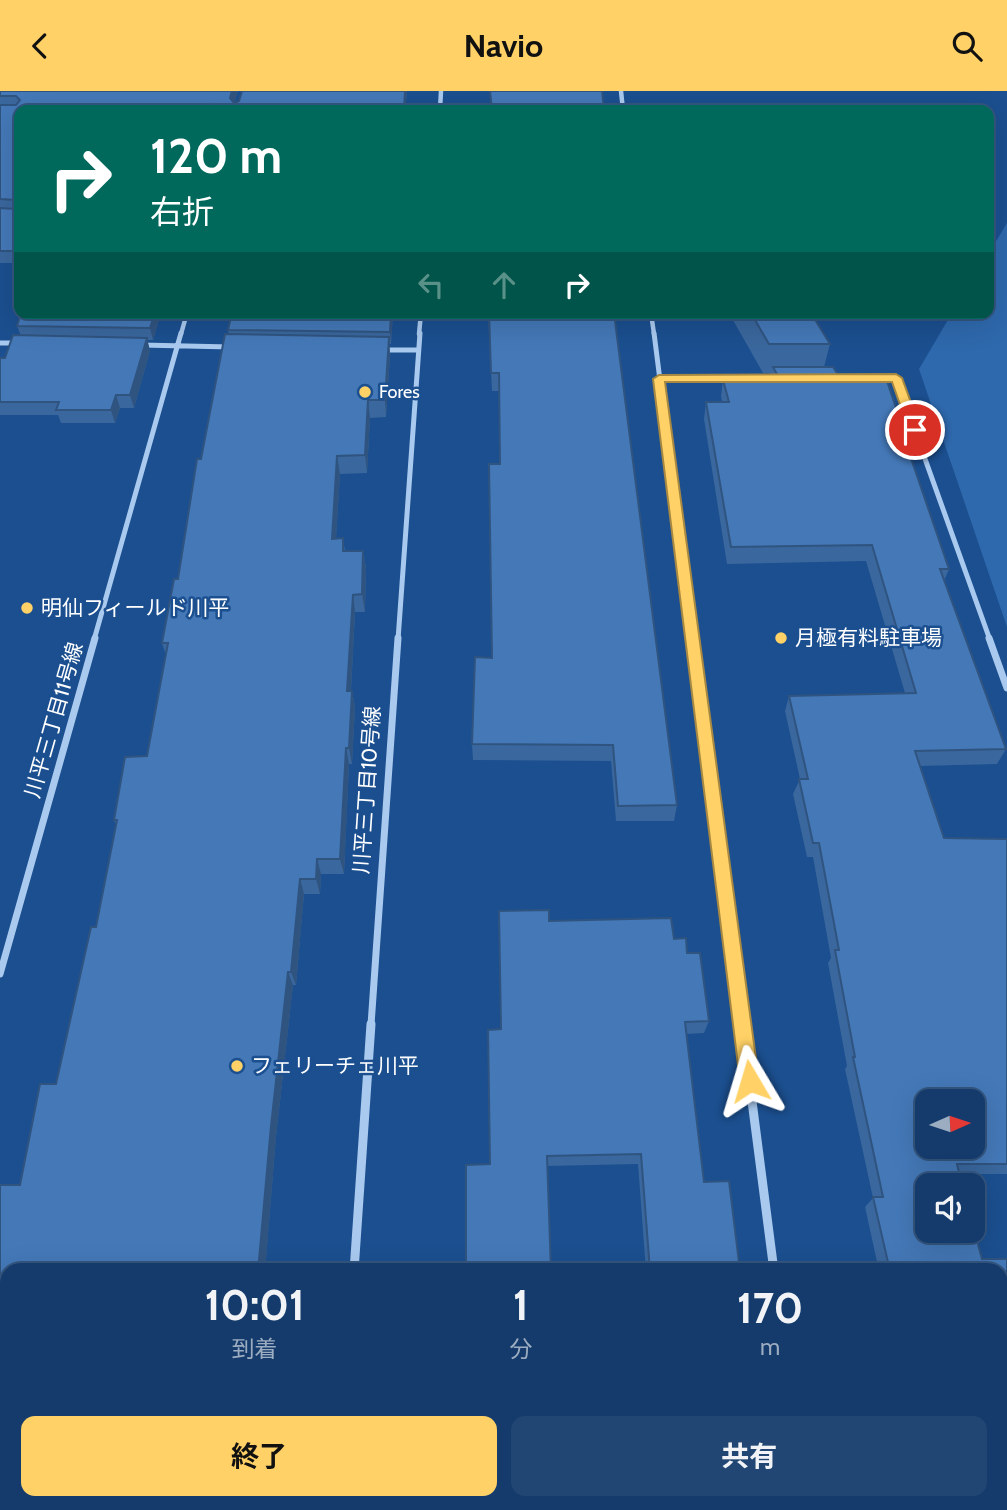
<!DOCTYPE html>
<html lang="ja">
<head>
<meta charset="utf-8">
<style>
	body { margin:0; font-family:Cabin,"Noto Sans JP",sans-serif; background:#214673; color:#f1f3f6; height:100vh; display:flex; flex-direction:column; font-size:26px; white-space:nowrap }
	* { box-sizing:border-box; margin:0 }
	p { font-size:23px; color:#9dadc1 }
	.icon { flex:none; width:38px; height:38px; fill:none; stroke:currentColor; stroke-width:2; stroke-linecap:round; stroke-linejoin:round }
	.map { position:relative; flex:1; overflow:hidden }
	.drawer { position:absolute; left:0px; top:1172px; width:1008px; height:247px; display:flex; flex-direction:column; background:#143b6b; border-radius:21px 21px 0 0; box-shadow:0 7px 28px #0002,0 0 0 2px #33557e }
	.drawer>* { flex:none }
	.top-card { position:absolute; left:14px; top:14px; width:980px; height:214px; border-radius:14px; box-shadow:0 7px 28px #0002,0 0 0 2px #33557e; background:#00695c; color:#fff; overflow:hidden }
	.needle { width:46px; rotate:87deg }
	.fabs { position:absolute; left:915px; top:998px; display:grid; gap:14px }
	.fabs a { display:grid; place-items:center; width:70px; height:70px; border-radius:14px; background:#143b6b; box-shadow:0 7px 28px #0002,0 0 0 2px #33557e; font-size:35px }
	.pin { position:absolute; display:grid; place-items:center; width:60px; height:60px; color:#fff; margin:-30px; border:4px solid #fff; border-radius:50%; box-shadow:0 2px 7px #0007 }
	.me { position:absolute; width:77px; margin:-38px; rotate:353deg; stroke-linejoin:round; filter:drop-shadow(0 0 5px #0008) }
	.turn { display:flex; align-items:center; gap:24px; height:147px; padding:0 21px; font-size:32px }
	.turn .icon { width:91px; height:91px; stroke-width:2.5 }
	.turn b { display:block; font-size:49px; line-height:60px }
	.lanes { display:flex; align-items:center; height:66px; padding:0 21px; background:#0003; justify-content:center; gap:35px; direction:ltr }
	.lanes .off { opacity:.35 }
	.eta { display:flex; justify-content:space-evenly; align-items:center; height:119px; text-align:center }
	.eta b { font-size:42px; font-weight:700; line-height:49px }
	.primary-button { display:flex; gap:14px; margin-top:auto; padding:14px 21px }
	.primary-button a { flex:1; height:80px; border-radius:14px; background:#ffd166; color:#111; font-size:28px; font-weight:700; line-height:80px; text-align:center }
	.primary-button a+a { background:#214673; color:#f1f3f6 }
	header { display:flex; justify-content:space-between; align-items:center; height:91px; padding:0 21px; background:#ffd166; color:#111; font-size:32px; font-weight:700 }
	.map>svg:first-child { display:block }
</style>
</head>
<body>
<header><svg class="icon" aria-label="back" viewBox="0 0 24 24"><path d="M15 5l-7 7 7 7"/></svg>Navio<svg class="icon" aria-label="search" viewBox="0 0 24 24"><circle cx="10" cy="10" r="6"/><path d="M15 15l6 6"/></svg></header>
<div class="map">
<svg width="1007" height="1419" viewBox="0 0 1007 1419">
	<rect width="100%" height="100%" fill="#1b4f8f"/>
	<path fill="#2e69ad" d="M 1007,132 L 1007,536 L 919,278 L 952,222 L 989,222 L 989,162 Z"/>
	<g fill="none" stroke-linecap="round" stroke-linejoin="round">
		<path stroke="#a9c9ee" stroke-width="4.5" d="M 621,0 L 623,19
			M 440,19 L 441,0
			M 651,222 L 654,243
			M 181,243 L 187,222
			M 419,243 L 421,222"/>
		<path stroke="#a9c9ee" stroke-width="5" d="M 654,242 L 693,549
			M 0,252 L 18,252
			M 141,254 L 231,256
			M 383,259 L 417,259
			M 830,287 L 896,287 L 990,549
			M 659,288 L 780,287
			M 94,549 L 181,242
			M 398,549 L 420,242"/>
		<path stroke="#a9c9ee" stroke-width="7" d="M 693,547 L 742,934
			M 989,547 L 1007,597
			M 0,883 L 95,547
			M 371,934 L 398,547"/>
		<path stroke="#a9c9ee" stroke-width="9" d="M 742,933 L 774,1180
			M 354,1180 L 371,933
			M 1001,1293 L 1007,1293
			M 337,1419 L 338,1412"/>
	</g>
	<path fill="#3a679d" d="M 0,0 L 238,0 L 234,12 L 239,10 L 242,0 L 407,0 L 405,19 L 19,19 L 19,172 L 0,172 Z
		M 161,222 L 153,249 L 147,249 L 150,260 L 134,317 L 120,317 L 115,332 L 61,332 L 58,324 L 0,324 L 0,267 L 5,267 L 21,245 L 17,235 Z
		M 232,222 L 393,222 L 391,253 L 389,253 L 390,264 L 386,326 L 370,327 L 367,382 L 340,383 L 336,447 L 343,447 L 345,460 L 363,460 L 366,477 L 365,521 L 355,521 L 351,600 L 352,600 L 355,616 L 352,673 L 349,673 L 344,783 L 321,783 L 320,803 L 304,803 L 296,894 L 293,894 L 276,1046 L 265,1180 L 7,1180 L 7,1412 L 62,1412 L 67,1414 L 67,1419 L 0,1419 L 0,1094 L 20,1094 L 40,993 L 56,993 L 91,836 L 96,836 L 116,733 L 114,729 L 125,666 L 147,665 L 166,564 L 162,552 L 174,488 L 178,488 L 197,368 L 201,368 L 225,243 L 229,243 L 228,239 Z
		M 488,222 L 677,714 L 674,730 L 616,730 L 611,670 L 473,669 L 472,653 L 492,567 L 500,373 L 499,300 L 492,300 Z
		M 729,222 L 811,222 L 830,253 L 824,276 L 842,290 L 906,347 L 905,351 L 949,478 L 944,490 L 1006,658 L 997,673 L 920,675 L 944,747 L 1007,748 L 1007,1083 L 959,1083 L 982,1168 L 1007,1168 L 1007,1234 L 1001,1234 L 1001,1180 L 879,1180 L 865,1116 L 873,1107 L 845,978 L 847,975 L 828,872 L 831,867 L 813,766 L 807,766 L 793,703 L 800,688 L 785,620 L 789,605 L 905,602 L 866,470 L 727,473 L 704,328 L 706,311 L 722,311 L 721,305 L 723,289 L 770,288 L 771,282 L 763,282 Z
		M 549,830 L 674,848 L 687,862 L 709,930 L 704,942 L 686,943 L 704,1091 L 740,1180 L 646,1180 L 638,1073 L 547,1075 L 501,938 Z
		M 590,1412 L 475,1417 L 403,1418 L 399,1415 Z
		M 681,1412 L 1001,1412 L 1007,1419 L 681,1419 Z"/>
	<path fill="#305480" d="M 232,0 L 238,0 L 232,18 L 230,7 Z
		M 405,0 L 407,0 L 405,19 L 404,19 Z
		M 155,222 L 161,222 L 153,249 L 150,237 Z
		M 391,222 L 393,222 L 391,253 L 390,241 Z
		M 389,246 L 390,264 L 386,326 L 385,309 Z
		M 147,247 L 150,260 L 134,317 L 130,304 Z
		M 116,304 L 120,317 L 115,332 L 111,319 Z
		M 368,309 L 370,327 L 367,382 L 365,364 Z
		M 337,365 L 340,383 L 335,465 L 332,448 Z
		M 363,460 L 366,477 L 365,521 L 362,503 Z
		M 353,504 L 355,521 L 350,616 L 347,600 Z
		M 352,600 L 355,616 L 352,673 L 349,657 Z
		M 346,657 L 349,673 L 344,783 L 340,768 Z
		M 317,768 L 321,783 L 320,803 L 316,788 Z
		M 300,788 L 304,803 L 296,894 L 291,881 Z
		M 288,881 L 293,894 L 276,1046 L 265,1180 L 258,1180 L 271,1035 Z
		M 54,1412 L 62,1412 L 67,1414 L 67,1419 L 54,1419 Z
		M 266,1412 L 273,1412 L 273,1419 L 266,1419 Z"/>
	<path fill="#4478b7" stroke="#305480" stroke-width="2" fill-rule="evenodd" d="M 0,0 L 232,0 L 230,7 L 234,12 L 239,10 L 242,0 L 405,0 L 404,19 L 242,19 L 216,13 L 214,19 L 19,19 L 19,114 L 16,109 L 0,108 L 0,14 L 16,14 L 20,9 L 16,5 L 0,5 Z
		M 490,0 L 602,0 L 604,19 L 492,19 Z
		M 19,114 L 19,160 L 0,160 L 0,117 L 15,118 Z
		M 21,222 L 155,222 L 150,237 L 17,235 Z
		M 232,222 L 391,222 L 390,241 L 228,239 Z
		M 489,222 L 614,222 L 677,714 L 618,715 L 613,654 L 472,653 L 475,566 L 492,567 L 489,373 L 500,373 L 499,282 L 491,282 Z
		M 751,222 L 811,222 L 830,253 L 769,253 Z
		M 225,243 L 389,246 L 385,309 L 368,309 L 365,364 L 337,365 L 332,448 L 343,447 L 343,460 L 363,460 L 362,503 L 353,504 L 347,600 L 352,600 L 349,657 L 346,657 L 340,768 L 317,768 L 316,788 L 300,788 L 291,881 L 288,881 L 271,1035 L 258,1180 L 7,1180 L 7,1412 L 55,1412 L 54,1419 L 0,1419 L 0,1094 L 20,1094 L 40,993 L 56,993 L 91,836 L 96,836 L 117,729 L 114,729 L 125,666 L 147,665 L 168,552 L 162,552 L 174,488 L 178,488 L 197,368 L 201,368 Z
		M 13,244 L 147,247 L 130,304 L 116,304 L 111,319 L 56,319 L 59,311 L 0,311 L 0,267 L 5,267 Z
		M 773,276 L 833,276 L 842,290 L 887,290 L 906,347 L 904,347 L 949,478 L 940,478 L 1006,658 L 915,660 L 944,747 L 1007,748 L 1007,1073 L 957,1073 L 962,1094 L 928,1094 L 928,1139 L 973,1139 L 973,1135 L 982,1168 L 1007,1168 L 1007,1227 L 1001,1228 L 1001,1180 L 890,1180 L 873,1106 L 883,1106 L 853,966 L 855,966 L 835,859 L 839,859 L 819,752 L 813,752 L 799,688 L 808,688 L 789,605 L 916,602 L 872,454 L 731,456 L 706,311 L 729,311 L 723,289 L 779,287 ZM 928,1010 L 973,1010 L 973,1055 L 928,1055 Z
		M 549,819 L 549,830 L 671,827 L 674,848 L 686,847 L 687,862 L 700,862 L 709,930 L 685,931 L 704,1091 L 729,1090 L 740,1180 L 650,1180 L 641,1063 L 547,1065 L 551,1180 L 466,1180 L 466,1074 L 490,1073 L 488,939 L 501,938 L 499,820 Z
		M 1001,1387 L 1007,1387 L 1007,1419 L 689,1419 L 688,1412 L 1001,1412 Z
		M 191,1412 L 266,1412 L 266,1419 L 191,1419 Z
		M 400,1412 L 590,1412 L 590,1419 L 475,1419 L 476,1414 L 399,1415 Z"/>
	<path fill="#ffd166" stroke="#a68842" stroke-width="2" d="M 896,283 L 902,287 L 921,339 L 919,341 L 910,341 L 909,339 L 892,291 L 665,291 L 759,990 L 756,997 L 750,999 L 743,997 L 740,990 L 653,288 L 659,284 Z"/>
	<g fill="#ffd166" stroke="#1b4f8f" stroke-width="2.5">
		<circle cx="365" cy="301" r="7"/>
		<circle cx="27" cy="517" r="7"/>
		<circle cx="781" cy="547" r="7"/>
		<circle cx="237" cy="975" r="7"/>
	</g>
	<g text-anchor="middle" stroke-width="5" stroke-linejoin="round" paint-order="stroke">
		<g font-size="18" fill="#fff" stroke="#1b4f8f" text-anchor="start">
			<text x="379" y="307">Fores</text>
		</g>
		<g font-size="21" fill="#fff" stroke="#1b4f8f" text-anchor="start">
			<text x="41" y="524">明仙フィールド川平</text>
			<text x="795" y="554">月極有料駐車場</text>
			<text x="251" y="982">フェリーチェ川平</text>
		</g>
		<g font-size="21" fill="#fff" stroke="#1b4f8f">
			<text transform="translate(54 629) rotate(-74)" y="7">川平三丁目11号線</text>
			<text transform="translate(367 699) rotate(-86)" y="7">川平三丁目10号線</text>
		</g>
	</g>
</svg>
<div class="fabs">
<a><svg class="needle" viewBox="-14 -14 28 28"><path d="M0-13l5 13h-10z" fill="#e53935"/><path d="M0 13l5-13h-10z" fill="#9dadc1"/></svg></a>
<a><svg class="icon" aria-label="sound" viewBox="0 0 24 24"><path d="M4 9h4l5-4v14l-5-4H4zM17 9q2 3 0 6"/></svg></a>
</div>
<div class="pin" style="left:915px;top:339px;background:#d93025"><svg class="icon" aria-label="arrive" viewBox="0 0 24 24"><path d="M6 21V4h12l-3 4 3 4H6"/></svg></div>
<svg class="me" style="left:750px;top:990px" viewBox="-20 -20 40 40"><path d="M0-17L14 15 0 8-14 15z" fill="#ffd166" stroke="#fff" stroke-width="4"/></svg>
<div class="top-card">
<div class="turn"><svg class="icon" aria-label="right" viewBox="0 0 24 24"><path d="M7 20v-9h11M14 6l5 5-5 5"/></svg><div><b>120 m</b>右折</div></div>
<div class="lanes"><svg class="icon off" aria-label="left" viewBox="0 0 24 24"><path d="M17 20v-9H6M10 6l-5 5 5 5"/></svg><svg class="icon off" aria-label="ahead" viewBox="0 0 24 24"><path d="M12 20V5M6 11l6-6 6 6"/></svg><svg class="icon" aria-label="right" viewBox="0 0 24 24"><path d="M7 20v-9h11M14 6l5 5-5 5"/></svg></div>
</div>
<section class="drawer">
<div class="eta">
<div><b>10:01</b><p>到着</p></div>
<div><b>1</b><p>分</p></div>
<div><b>170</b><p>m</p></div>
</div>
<div class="primary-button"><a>終了</a><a>共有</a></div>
</section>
</div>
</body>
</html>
